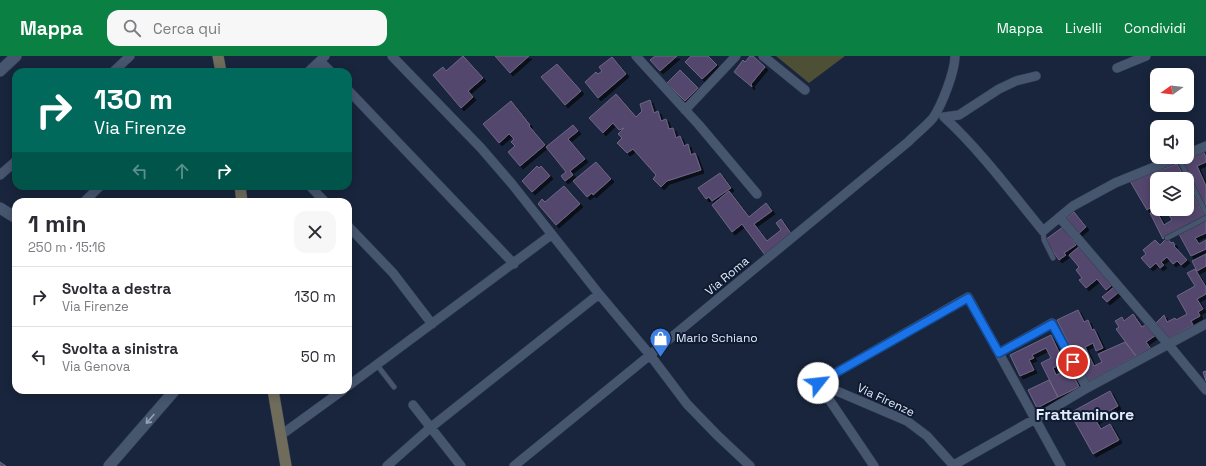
<!DOCTYPE html>
<html lang="it">
<head>
<meta charset="utf-8">
<style>
	body { margin:0; font-family:"Space Grotesk",sans-serif; background:#f7f7f7; color:#2b2b33; height:100vh; display:flex; flex-direction:column; font-size:15px; white-space:nowrap }
	* { box-sizing:border-box; margin:0 }
	p { font-size:13px; color:#7c7c81 }
	.icon { flex:none; width:22px; height:22px; fill:none; stroke:currentColor; stroke-width:2; stroke-linecap:round; stroke-linejoin:round }
	.map { position:relative; flex:1; overflow:hidden }
	.details { position:absolute; left:12px; top:142px; width:340px; height:196px; display:flex; flex-direction:column; background:#fff; border-radius:12px; box-shadow:0 2px 10px #0003 }
	.details>* { flex:none }
	.hud { position:absolute; left:12px; top:12px; width:340px; height:122px; border-radius:12px; box-shadow:0 2px 10px #0003; background:#00695c; color:#fff; overflow:hidden }
	.needle { width:26px; rotate:256deg }
	.controls { position:absolute; left:1150px; top:12px; display:grid; gap:8px }
	.controls a { display:grid; place-items:center; width:44px; height:44px; border-radius:8px; background:#fff; box-shadow:0 2px 10px #0003; font-size:20px }
	.pin { position:absolute; display:grid; place-items:center; width:34px; height:34px; color:#fff; margin:-17px; border:2px solid #fff; border-radius:50%; box-shadow:0 1px 4px #0007 }
	.me { position:absolute; width:44px; margin:-22px; rotate:61deg; stroke-linejoin:round; filter:drop-shadow(0 0 3px #0008) }
	.turn { display:flex; align-items:center; gap:14px; height:84px; padding:0 16px; font-size:18px }
	.turn .icon { width:52px; height:52px; stroke-width:2.5 }
	.turn b { display:block; font-size:28px; line-height:34px }
	.lanes { display:flex; align-items:center; height:38px; padding:0 16px; background:#0003; justify-content:center; gap:20px; direction:ltr }
	.lanes .off { opacity:.35 }
	.round { display:grid; place-items:center; flex:none; width:42px; height:42px; border-radius:12px; background:#f7f7f7 }
	.headline { display:flex; align-items:center; justify-content:space-between; height:68px; padding:0 16px }
	h1 { font-size:24px; font-weight:600; line-height:30px }
	ul { padding:0; list-style:none }
	li { display:flex; align-items:center; gap:12px; height:60px; padding:0 16px; border-top:1px solid #e1e1e2 }
	li div { flex:1 }
	li b { display:block; font-size:15px }
	li em { font-style:normal }
	header { display:flex; align-items:center; gap:24px; box-sizing:border-box; height:56px; padding:0 20px; background:#0b8043; color:#fff }
	header strong { font-size:19px }
	nav { display:flex; gap:22px; margin-inline-start:auto; font-size:14px }
	.search { width:280px; height:36px; background:#f7f7f7; display:flex; align-items:center; gap:10px; box-sizing:border-box; padding:0 14px; border-radius:12px; color:#7c7c81; font-size:15px }
	.map>svg:first-child { display:block }
</style>
</head>
<body>
<header>
<strong>Mappa</strong>
<div class="search"><svg class="icon" aria-label="search" viewBox="0 0 24 24"><circle cx="10" cy="10" r="6"/><path d="M15 15l6 6"/></svg>Cerca qui</div>
<nav><a>Mappa</a><a>Livelli</a><a>Condividi</a></nav>
</header>
<div class="map">
<svg width="1206" height="410" viewBox="0 0 1206 410">
	<defs>
		<filter id="shadow"><feDropShadow dx="3" dy="3" stdDeviation="0" flood-color="#0009"/></filter>
	</defs>
	<rect width="100%" height="100%" fill="#18253c"/>
	<path fill="#4d5035" d="M 776,0 L 845,0 L 809,27 Z"/>
	<path fill="#53476e" stroke="#6f6684" filter="url(#shadow)" d="M 463,0 L 483,22 L 468,35 L 473,41 L 461,52 L 433,19 L 443,11 L 446,15 Z
		M 495,0 L 529,0 L 510,17 Z
		M 655,0 L 677,0 L 660,15 L 650,4 Z
		M 691,0 L 708,0 L 717,9 L 702,23 L 685,6 Z
		M 750,0 L 753,0 L 765,11 L 751,28 L 752,31 L 734,16 L 743,4 L 745,6 Z
		M 612,1 L 626,18 L 598,42 L 585,26 L 596,16 L 598,18 L 602,15 L 599,11 Z
		M 557,8 L 581,35 L 565,49 L 541,21 Z
		M 680,14 L 698,32 L 685,45 L 667,27 Z
		M 616,38 L 636,61 L 642,55 L 640,48 L 650,44 L 654,57 L 658,55 L 661,65 L 666,63 L 669,73 L 673,72 L 676,82 L 680,80 L 684,90 L 688,88 L 691,99 L 695,97 L 701,114 L 667,125 L 661,131 L 653,123 L 656,119 L 633,93 L 627,97 L 617,87 L 622,82 L 618,78 L 624,72 L 619,74 L 613,67 L 603,77 L 589,62 Z
		M 511,45 L 530,69 L 529,70 L 545,89 L 520,110 L 508,96 L 515,90 L 511,86 L 514,83 L 509,78 L 499,87 L 483,68 Z
		M 573,69 L 578,75 L 568,83 L 585,103 L 570,115 L 573,119 L 565,125 L 561,120 L 566,116 L 546,91 Z
		M 1203,95 L 1206,101 L 1206,106 L 1197,110 L 1206,130 L 1206,149 L 1204,149 L 1181,104 Z
		M 596,106 L 611,123 L 593,139 L 592,137 L 587,141 L 573,125 Z
		M 1177,108 L 1185,123 L 1170,123 L 1169,121 L 1166,123 L 1157,123 L 1157,127 L 1156,128 L 1157,130 L 1157,148 L 1147,154 L 1130,125 Z
		M 537,110 L 539,112 L 541,110 L 550,120 L 532,136 L 522,125 Z
		M 720,117 L 731,132 L 712,145 L 709,141 L 706,143 L 698,132 Z
		M 564,130 L 580,148 L 556,169 L 538,148 L 542,143 L 545,146 Z
		M 729,135 L 749,161 L 766,147 L 772,155 L 754,168 L 767,185 L 781,174 L 776,167 L 781,163 L 792,179 L 765,199 L 742,168 L 732,176 L 712,149 Z
		M 1193,138 L 1205,161 L 1163,183 L 1150,157 L 1156,154 L 1164,169 L 1172,164 L 1167,156 L 1173,153 L 1187,153 L 1187,141 Z
		M 1074,156 L 1086,171 L 1077,179 L 1065,164 Z
		M 1206,164 L 1206,177 L 1195,182 L 1199,188 L 1206,184 L 1206,193 L 1191,200 L 1179,178 Z
		M 1063,171 L 1076,189 L 1064,197 L 1066,199 L 1059,204 L 1045,184 Z
		M 1167,182 L 1171,187 L 1173,186 L 1175,189 L 1174,190 L 1187,204 L 1181,209 L 1177,205 L 1173,208 L 1167,201 L 1161,206 L 1164,209 L 1160,212 L 1156,207 L 1150,212 L 1141,202 L 1146,198 L 1143,194 L 1155,184 L 1160,189 Z
		M 1081,189 L 1112,229 L 1106,234 L 1097,223 L 1086,232 L 1079,224 L 1082,222 L 1076,214 L 1079,211 L 1069,199 Z
		M 1206,198 L 1206,210 L 1197,215 L 1192,205 Z
		M 1195,213 L 1206,231 L 1206,238 L 1197,243 L 1203,253 L 1198,256 L 1200,260 L 1191,265 L 1193,269 L 1168,283 L 1156,267 L 1164,259 L 1167,266 L 1175,262 L 1176,264 L 1187,258 L 1177,240 L 1195,230 L 1187,217 Z
		M 1114,231 L 1119,236 L 1107,246 L 1102,241 Z
		M 1078,254 L 1084,266 L 1088,264 L 1092,274 L 1094,273 L 1103,292 L 1096,295 L 1093,287 L 1085,291 L 1094,310 L 1102,306 L 1098,298 L 1125,286 L 1136,300 L 1088,326 L 1057,264 Z
		M 1133,258 L 1142,271 L 1148,267 L 1156,279 L 1146,286 L 1151,293 L 1136,300 L 1116,273 L 1119,271 L 1115,265 L 1122,261 L 1124,265 Z
		M 1051,279 L 1064,307 L 1053,312 L 1056,319 L 1070,313 L 1079,331 L 1058,341 L 1041,307 L 1051,302 L 1046,292 L 1032,299 L 1034,302 L 1029,304 L 1034,314 L 1020,320 L 1010,299 Z
		M 1206,315 L 1206,325 L 1203,316 Z
		M 1049,324 L 1058,341 L 1037,352 L 1028,334 Z
		M 1110,335 L 1118,350 L 1111,354 L 1112,356 L 1096,365 L 1101,373 L 1110,368 L 1119,384 L 1093,398 L 1070,357 Z
		M 0,406 L 6,410 L 0,410 Z"/>
	<g fill="none" stroke-linecap="round" stroke-linejoin="round">
		<defs>
			<path id="service" d="M 1178,101 L 1206,157
				M 1043,175 L 1044,184 L 1053,202
				M 1167,182 L 1206,162
				M 377,309 L 394,331"/>
			<path id="minor" d="M 392,0 L 481,92 L 512,128 L 599,238 L 650,299 L 687,348 L 717,379 L 750,410
				M 636,0 L 699,69 L 757,138
				M 763,0 L 805,34
				M 320,5 L 331,16
				M 1117,12 L 1146,0
				M 113,16 L 130,0
				M 308,16 L 325,0
				M 348,34 L 514,208
				M 685,54 L 736,0
				M 944,61 C 980,94 1012,137 1043,175 L 1073,150 L 1115,127 L 1179,101
				M 944,61 L 959,59 L 999,33 L 1016,25 L 1036,20
				M 1187,98 L 1206,90
				M 0,119 L 16,105
				M 310,130 L 325,146
				M 84,146 L 100,130
				M 1060,162 L 1168,288 L 1206,334
				M 348,170 L 393,217 L 432,268
				M 999,297 L 1052,267 L 1087,332
				M 818,327 L 907,365 L 927,380 L 954,410
				M 348,330 L 551,179
				M 413,349 L 461,410
				M 281,379 L 343,334
				M 387,410 L 430,372 L 599,238
				M 514,410 L 650,299 L 908,86 C 916,78 926,70 933,62 C 942,49 955,15 955,0
				M 874,410 L 818,327 L 968,241 L 1061,410
				M 952,410 L 1035,363 L 1087,332 L 1206,268"/>
			<path id="tertiary" d="M 0,15 L 16,0
				M 0,152 L 16,162
				M 109,410 L 175,334"/>
			<path id="secondary" d="M 218,0 L 221,16
				M 240,130 L 242,146
				M 273,334 L 286,410"/>
		</defs>
		<use href="#service" stroke="#353e52" stroke-width="6"/>
		<use href="#minor" stroke="#353e52" stroke-width="10"/>
		<use href="#tertiary" stroke="#353e52" stroke-width="12"/>
		<use href="#secondary" stroke="#353e52" stroke-width="12"/>
		<use href="#service" stroke="#47566f" stroke-width="4.5"/>
		<use href="#minor" stroke="#47566f" stroke-width="9"/>
		<use href="#tertiary" stroke="#47566f" stroke-width="11"/>
		<use href="#secondary" stroke="#706c5c" stroke-width="11"/>
	</g>
	<defs><path id="oneway-shaft" d="M-6 0H5M1.5-3L5.5 0L1.5 3" fill="none" stroke-width="1.6" stroke-linecap="round" stroke-linejoin="round"/></defs>
	<use stroke="#94a0b5" href="#oneway-shaft" transform="translate(150 363) rotate(131)"/>
	<g fill="none" stroke-linecap="round" stroke-linejoin="round">
		<defs>
			<path id="route" d="M 818,327 L 968,242 L 999,297 L 1052,268 L 1073,306"/>
		</defs>
		<use href="#route" stroke="#114b97" stroke-width="10"/>
		<use href="#route" stroke="#1a73e8" stroke-width="7"/>
	</g>
	<defs>
		<symbol id="shop-pin" viewBox="-11 -11 22 30"><path d="M0 17L-7.5 6A9.5 9.5 0 1 1 7.5 6Z" fill="#3f7fe0" stroke="#0f1b31"/><path d="M-5-2.5h2.3a2.7 3.5 0 0 1 5.4 0H5L5.5 6h-11ZM-1.5-2.5h3a1.5 2.3 0 0 0-3 0Z" fill="#fff"/></symbol>
	</defs>
	<g fill-rule="evenodd">
		<use href="#shop-pin" x="648" y="270" width="25" height="34"/>
	</g>
	<g text-anchor="middle" stroke-width="4" stroke-linejoin="round" paint-order="stroke">
		<g font-size="12" fill="#e2ebfb" stroke="#0f1b31">
			<text transform="translate(727 220) rotate(-40)" y="4">Via Roma</text>
			<text transform="translate(886 344) rotate(25)" y="4">Via Firenze</text>
		</g>
		<g font-size="12" fill="#e2ebfb" stroke="#0f1b31" text-anchor="start">
			<text x="676" y="286">Mario Schiano</text>
		</g>
		<g font-size="16" font-weight="bold" fill="#e2ebfb" stroke="#0f1b31">
			<text x="1085" y="364">Frattaminore</text>
		</g>
	</g>
</svg>
<div class="controls">
<a><svg class="needle" viewBox="-14 -14 28 28"><path d="M0-13l5 13h-10z" fill="#e53935"/><path d="M0 13l5-13h-10z" fill="#7c7c81"/></svg></a>
<a><svg class="icon" aria-label="sound" viewBox="0 0 24 24"><path d="M4 9h4l5-4v14l-5-4H4zM17 9q2 3 0 6"/></svg></a>
<a><svg class="icon" aria-label="layers" viewBox="0 0 24 24"><path d="M12 4l9 5-9 5-9-5zM3 14l9 5 9-5"/></svg></a>
</div>
<div class="pin" style="left:1073px;top:306px;background:#d93025"><svg class="icon" aria-label="arrive" viewBox="0 0 24 24"><path d="M6 21V4h12l-3 4 3 4H6"/></svg></div>
<svg class="me" style="left:818px;top:327px" viewBox="-20 -20 40 40"><circle r="19" fill="#fff"/><path d="M0-13L10 11 0 6-10 11z" fill="#1a73e8"/></svg>
<div class="hud">
<div class="turn"><svg class="icon" aria-label="right" viewBox="0 0 24 24"><path d="M7 20v-9h11M14 6l5 5-5 5"/></svg><div><b>130 m</b>Via Firenze</div></div>
<div class="lanes"><svg class="icon off" aria-label="left" viewBox="0 0 24 24"><path d="M17 20v-9H6M10 6l-5 5 5 5"/></svg><svg class="icon off" aria-label="ahead" viewBox="0 0 24 24"><path d="M12 20V5M6 11l6-6 6 6"/></svg><svg class="icon" aria-label="right" viewBox="0 0 24 24"><path d="M7 20v-9h11M14 6l5 5-5 5"/></svg></div>
</div>
<section class="details">
<div class="headline"><div><h1>1 min</h1><p>250 m · 15:16</p></div><a class="round"><svg class="icon" aria-label="close" viewBox="0 0 24 24"><path d="M6 6l12 12M18 6L6 18"/></svg></a></div>
<ul>
<li><svg class="icon" aria-label="right" viewBox="0 0 24 24"><path d="M7 20v-9h11M14 6l5 5-5 5"/></svg><div><b>Svolta a destra</b><p>Via Firenze</p></div><em>130 m</em></li>
<li><svg class="icon" aria-label="left" viewBox="0 0 24 24"><path d="M17 20v-9H6M10 6l-5 5 5 5"/></svg><div><b>Svolta a sinistra</b><p>Via Genova</p></div><em>50 m</em></li>
</ul>
</section>
</div>
</body>
</html>
